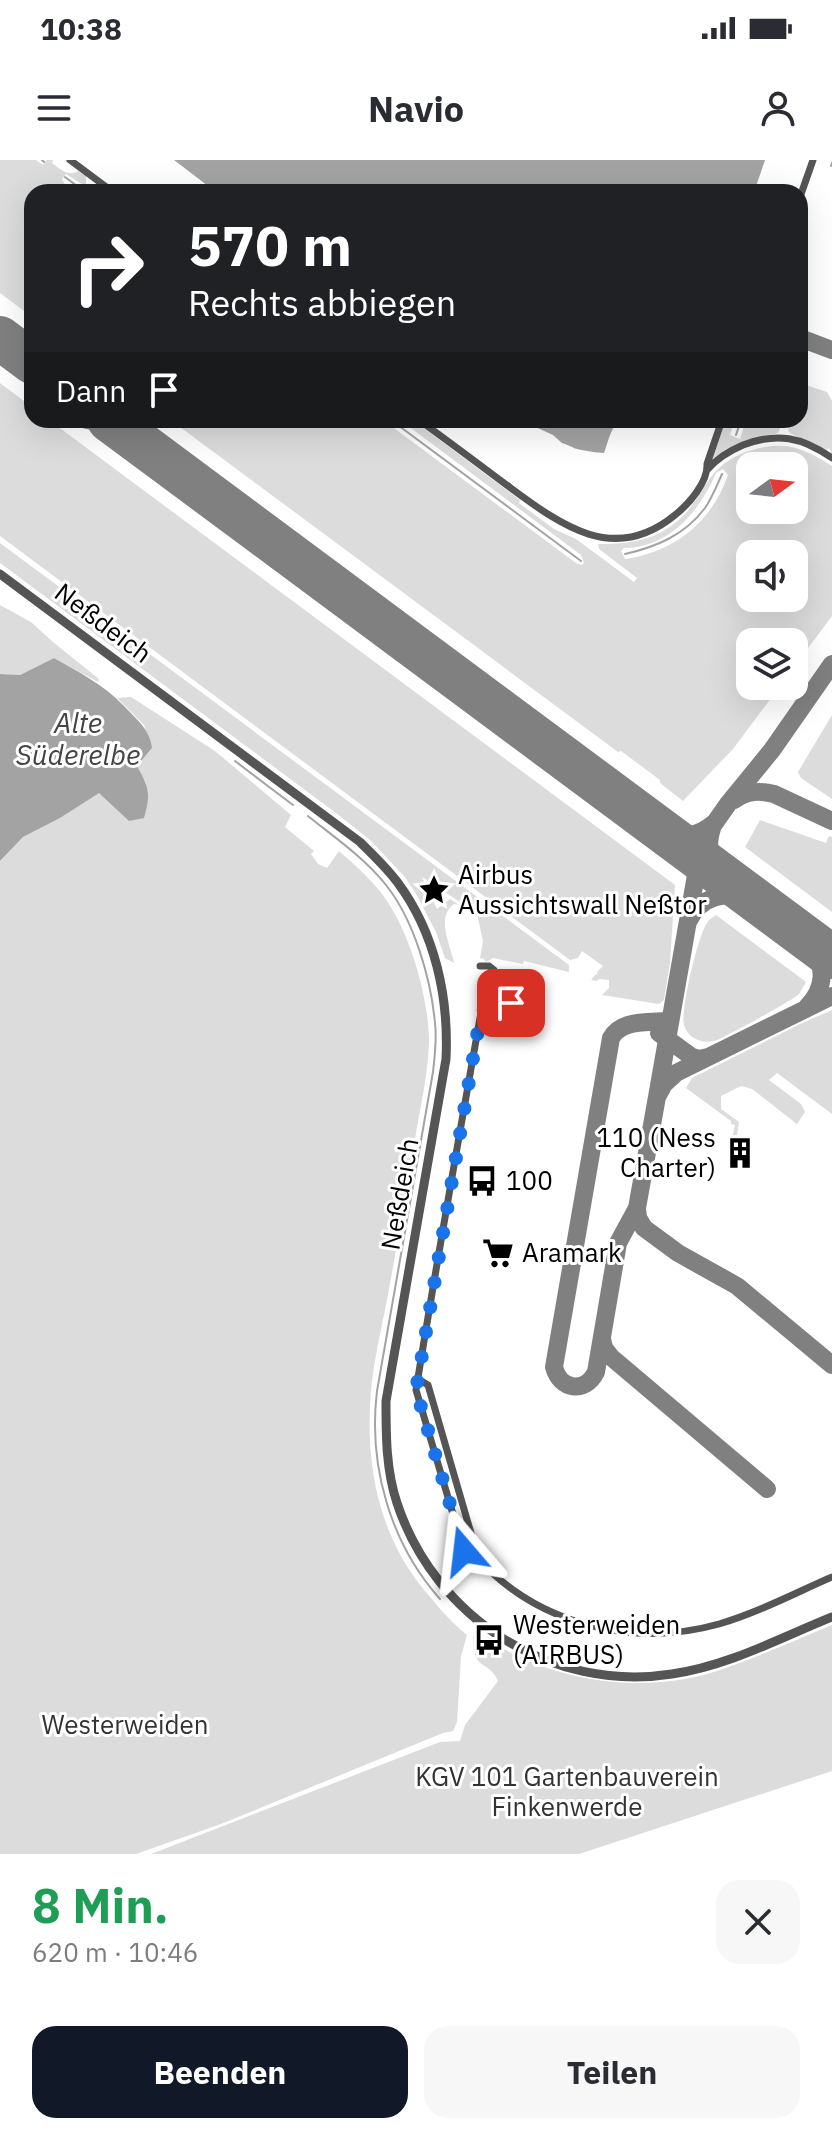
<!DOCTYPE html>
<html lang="de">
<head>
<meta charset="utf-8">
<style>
	body { margin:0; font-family:"IBM Plex Sans",sans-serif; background:#f7f7f7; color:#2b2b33; height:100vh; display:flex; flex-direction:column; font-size:30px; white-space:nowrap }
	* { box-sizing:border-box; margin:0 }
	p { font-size:26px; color:#7c7c81 }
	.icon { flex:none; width:44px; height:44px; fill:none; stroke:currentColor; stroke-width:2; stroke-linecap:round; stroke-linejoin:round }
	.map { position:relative; height:1694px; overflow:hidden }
	.panel { display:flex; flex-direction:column; background:#fff; flex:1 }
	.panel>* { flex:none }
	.hud { position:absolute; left:24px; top:24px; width:784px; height:244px; border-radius:24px; box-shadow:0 8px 32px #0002; background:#202124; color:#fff; overflow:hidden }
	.needle { width:52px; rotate:75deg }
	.fabs { position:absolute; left:736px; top:292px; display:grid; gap:16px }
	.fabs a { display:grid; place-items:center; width:72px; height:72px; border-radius:16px; background:#fff; box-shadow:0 8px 32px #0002; font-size:40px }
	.pin { position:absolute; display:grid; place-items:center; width:68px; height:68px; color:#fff; margin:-34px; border-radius:16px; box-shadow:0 4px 12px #0006 }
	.me { position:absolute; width:88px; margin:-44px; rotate:343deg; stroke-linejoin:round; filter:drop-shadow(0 0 6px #0008) }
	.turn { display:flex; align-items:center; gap:28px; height:168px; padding:0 32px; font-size:36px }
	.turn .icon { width:104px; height:104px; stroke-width:2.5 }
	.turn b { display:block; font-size:56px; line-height:68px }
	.then { display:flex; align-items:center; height:76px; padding:0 32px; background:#0003; gap:16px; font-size:30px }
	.round { display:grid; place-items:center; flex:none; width:84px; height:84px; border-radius:24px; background:#f7f7f7 }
	.headline { display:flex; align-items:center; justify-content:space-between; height:136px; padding:0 32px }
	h1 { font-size:48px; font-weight:700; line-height:60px; color:#1e9e55 }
	.button { display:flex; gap:16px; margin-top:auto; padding:16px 32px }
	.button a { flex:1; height:92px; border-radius:24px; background:#111827; color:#fff; font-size:32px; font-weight:700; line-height:92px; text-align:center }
	.button a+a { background:#f7f7f7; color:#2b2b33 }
	.status { display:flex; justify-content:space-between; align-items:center; height:56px; padding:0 40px; background:#fff; direction:ltr }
	.status svg { height:22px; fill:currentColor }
	header { display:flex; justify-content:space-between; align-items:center; height:104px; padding:0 32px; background:#fff; font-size:36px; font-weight:700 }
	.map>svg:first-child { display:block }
</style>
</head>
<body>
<div class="status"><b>10:38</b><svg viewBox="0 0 49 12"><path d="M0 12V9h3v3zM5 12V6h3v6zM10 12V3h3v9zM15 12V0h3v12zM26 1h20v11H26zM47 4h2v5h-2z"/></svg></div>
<header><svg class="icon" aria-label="menu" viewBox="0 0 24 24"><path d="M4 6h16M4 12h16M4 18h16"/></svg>Navio<svg class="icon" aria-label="person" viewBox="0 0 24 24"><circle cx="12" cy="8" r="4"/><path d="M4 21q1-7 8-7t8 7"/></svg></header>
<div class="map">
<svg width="832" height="1694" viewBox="0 0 832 1694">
	<rect width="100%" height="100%" fill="#fff"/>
	<path fill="#dcdcdc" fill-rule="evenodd" d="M 0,0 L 36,0 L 43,5 L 47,0 L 53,0 L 52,3 C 60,9 68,17 78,11 L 86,16 L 86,26 L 95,32 L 66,14 L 62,19 L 64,23 L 78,32 L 32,32 L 32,157 L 0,133 Z
		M 0,223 L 32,247 L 32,260 L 49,260 L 675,725 L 670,803 L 664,840 L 659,844 L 602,835 L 609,828 L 609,820 L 599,819 L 597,821 L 591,820 L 596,814 L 598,815 L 597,812 L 603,806 L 582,791 L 578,798 L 570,800 L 0,376 Z
		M 806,225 L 827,232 L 832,241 L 832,294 L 829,288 L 827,290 C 816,283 796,279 788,271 L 791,260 L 800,260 L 800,232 L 802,227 Z
		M 185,260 L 383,260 L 576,403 L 581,405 L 584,403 L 581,395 L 400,260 L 413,260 L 520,340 L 519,343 L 554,369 L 576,379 L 634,422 L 637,418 L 599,389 L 598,384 C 623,384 647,382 668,368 C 693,352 698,333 715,312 C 723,303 735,296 746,292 C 783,280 800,286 832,306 L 832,456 L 794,507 L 794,482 L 750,482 L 750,526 L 780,526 L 733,589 L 683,641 L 660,623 L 660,620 L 621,591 L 618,592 L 180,267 ZM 750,306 L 794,306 L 794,350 L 750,350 ZM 723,309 L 728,315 C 712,362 674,392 625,399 L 621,391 L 624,388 C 669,388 700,351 716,313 ZM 750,394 L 794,394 L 794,438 L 750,438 Z
		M 725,260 L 735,260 L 730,275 L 740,279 L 746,260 L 784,260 L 778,273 L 743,281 L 712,299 Z
		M 0,383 L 569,805 L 569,812 L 524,801 L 523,804 L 493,798 L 486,802 L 484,799 L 480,798 L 483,781 L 477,754 L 462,748 L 463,744 L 422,717 L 437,749 L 450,739 L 459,745 L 454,744 C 435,758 451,785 454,803 L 445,798 L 436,772 L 415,732 L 404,716 L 370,680 L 336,653 L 0,403 Z
		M 0,445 L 31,462 L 53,482 L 99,519 L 98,522 L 54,498 L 20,515 L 0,514 Z
		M 131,537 L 215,591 L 291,655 L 285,667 L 314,691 L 311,694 L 318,704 L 327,708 L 339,691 C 357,707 376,723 389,744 C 412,780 429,840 429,883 C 428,911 422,940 417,967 C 408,1021 399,1075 389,1129 C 383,1163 374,1197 371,1231 C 365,1301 377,1370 421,1426 C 435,1443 449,1461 467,1475 L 461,1496 L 457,1562 L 453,1571 L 443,1573 L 221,1664 L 136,1694 L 0,1694 L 0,701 L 23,677 L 60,658 L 99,632 L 129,661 L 146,623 L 137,606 L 152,588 L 144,565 L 117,538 Z
		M 832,555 L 832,639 L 801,618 L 798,612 Z
		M 760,660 L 826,683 L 829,676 L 832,677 L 832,752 L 745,687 Z
		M 716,755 L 806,822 L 799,834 L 794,838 C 775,849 755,861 735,871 C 728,874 720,880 713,881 C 701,884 687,877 684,865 C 680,851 698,775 707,763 C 709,759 712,758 716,755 Z
		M 832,850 L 832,954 L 777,913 L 769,920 L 801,944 L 805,952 L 797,964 L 752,929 L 741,926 L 721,936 L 721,949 L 739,962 L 737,975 L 735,975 L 733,984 L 731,984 L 735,965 L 731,964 L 731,961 L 686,928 L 692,918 L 800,864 Z
		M 832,1465 L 832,1611 L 579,1694 L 151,1694 L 440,1582 L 460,1581 L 465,1565 L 498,1521 C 491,1505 480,1507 476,1497 C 473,1491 474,1483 473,1477 L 477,1472 C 546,1522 643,1537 723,1509 C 760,1496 796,1480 832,1465 Z"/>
	<path fill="#a3a3a3" d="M 174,0 L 765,0 L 754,32 L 216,32 Z
		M 520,260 L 620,260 C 611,267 608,282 604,293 C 598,293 579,290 574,288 C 570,286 566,284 562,283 L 553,275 Z
		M 54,498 C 79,512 104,525 124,546 C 136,559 150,569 152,588 L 137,606 C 149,627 151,634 144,658 L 129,661 L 99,633 L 60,658 L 23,677 L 0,701 L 0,514 L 20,515 Z"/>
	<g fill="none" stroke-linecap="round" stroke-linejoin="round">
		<path stroke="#a3a3a3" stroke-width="2" d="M 42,0 L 44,2
			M 831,6 L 832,3
			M 65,17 L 85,32
			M 391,260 L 581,401
			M 736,275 L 741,260
			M 625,394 C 656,387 685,375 705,348 C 712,338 717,325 722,314
			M 235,601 L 293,645
			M 308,656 C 335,678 365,698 386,725 C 414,760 431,819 435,863 C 437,879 435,895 433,912 L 377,1231 C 368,1305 390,1383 440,1439"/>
		<path stroke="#808080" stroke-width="18" d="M 800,178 L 832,190
			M 87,260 L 112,265 L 131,276
			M 141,260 L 144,276 L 157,295
			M 832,504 L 772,590 L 728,644 L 702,681 L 657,937 L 664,924 L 676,913 L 832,836
			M 734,640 C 747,631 759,630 774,634 L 832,661
			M 662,671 C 680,680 699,676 714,663 C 706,682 707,699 721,714
			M 689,760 C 702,735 724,733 750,736
			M 807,847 C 827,826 824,808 813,783
			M 659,873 L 692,897 L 699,899 L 708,897
			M 657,937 L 637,1048 L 618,1083 L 596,1212 C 585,1234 560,1230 554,1207 L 611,878 C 622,858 651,864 670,860
			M 637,1048 L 638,1058 L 644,1068 L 678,1093 L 737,1126 L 832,1205
			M 602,1179 L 604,1188 L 611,1197 L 767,1329"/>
		<path stroke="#808080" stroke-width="44" d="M 0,178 L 32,202
			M 109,260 L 832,797"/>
		<path stroke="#555" stroke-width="7" d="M 70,0 L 113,32
			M 800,37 L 813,0
			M 419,260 C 448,281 476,302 504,323 C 557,362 612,407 675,355 C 689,344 708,322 707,304 L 722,260
			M 707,310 C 717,298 729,291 743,285 C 777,272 802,277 832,298
			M 480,806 L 489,806 L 494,810 L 493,836 L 501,845 L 511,843 L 515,825
			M 418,1219 L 428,1225 L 475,1387 L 473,1393 L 464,1391 L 416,1230 C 436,1106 458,982 480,858 L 485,847 L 496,840
			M 473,1393 C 533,1463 630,1489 719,1464 C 757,1453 795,1433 832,1417"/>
		<path stroke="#555" stroke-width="9" d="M 0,414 L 360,682 C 373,695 387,708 398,723 C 435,773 449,837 446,899 L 386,1241 C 386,1276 386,1310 397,1343 C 435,1458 551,1533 672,1514 C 728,1506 780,1478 832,1457"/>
	</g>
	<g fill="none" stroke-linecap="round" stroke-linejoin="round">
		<path stroke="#1a73e8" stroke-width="14" stroke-dasharray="0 25.2" d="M 464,1391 L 416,1230 L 480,858 L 485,847 L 496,840 L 504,846 L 511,843"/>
	</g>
	<defs>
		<symbol id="sight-bare" viewBox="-9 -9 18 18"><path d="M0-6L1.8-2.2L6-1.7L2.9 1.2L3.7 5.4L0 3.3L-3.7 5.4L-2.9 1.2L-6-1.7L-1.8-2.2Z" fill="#000" stroke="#fff" stroke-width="2.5" paint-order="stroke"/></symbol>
		<symbol id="building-bare" viewBox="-9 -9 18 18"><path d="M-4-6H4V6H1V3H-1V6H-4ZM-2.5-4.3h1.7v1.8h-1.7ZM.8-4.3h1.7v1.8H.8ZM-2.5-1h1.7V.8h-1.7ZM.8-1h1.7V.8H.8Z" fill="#000" stroke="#fff" stroke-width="2.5" paint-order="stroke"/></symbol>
		<symbol id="bus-bare" viewBox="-9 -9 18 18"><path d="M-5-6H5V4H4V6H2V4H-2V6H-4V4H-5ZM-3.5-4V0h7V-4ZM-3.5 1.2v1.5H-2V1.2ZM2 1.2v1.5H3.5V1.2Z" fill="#000" stroke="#fff" stroke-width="2.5" paint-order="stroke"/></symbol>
		<symbol id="supermarket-bare" viewBox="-9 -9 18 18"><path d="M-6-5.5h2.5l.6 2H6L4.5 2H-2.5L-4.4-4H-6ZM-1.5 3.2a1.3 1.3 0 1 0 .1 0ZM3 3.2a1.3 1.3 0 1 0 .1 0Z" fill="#000" stroke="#fff" stroke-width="2.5" paint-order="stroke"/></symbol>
	</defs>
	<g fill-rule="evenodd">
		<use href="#sight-bare" x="412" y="708" width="44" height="44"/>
		<use href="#building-bare" x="718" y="971" width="44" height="44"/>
		<use href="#bus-bare" x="460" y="999" width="44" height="44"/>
		<use href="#supermarket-bare" x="476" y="1071" width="44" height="44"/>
		<use href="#bus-bare" x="467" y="1458" width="44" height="44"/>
	</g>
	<g text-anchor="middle" stroke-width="6" stroke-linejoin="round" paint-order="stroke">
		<g font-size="26" fill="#000" stroke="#fff">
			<text transform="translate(103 463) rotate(37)" y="9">Neßdeich</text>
			<text transform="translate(400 1034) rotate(-80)" y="9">Neßdeich</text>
		</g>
		<g font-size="26" fill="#000" stroke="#fff" text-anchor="start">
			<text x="458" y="724">Airbus<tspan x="458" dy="30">Aussichtswall Neßtor</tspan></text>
			<text x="716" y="987" text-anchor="end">110 (Ness<tspan x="716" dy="30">Charter)</tspan></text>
			<text x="506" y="1030">100</text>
			<text x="522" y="1102">Aramark</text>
			<text x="513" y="1474">Westerweiden<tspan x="513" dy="30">(AIRBUS)</tspan></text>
		</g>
		<g font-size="26" fill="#333" stroke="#fff">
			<text x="125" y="1574">Westerweiden</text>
			<text x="567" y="1626">KGV 101 Gartenbauverein<tspan x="567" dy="30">Finkenwerde</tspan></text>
		</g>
		<g font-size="28" font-style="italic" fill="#444" stroke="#fff">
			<text x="78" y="573">Alte<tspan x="78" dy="32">Süderelbe</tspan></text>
		</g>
	</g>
</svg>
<div class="fabs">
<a><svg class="needle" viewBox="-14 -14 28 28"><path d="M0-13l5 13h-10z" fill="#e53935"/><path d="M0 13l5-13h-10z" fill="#7c7c81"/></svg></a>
<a><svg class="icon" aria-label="sound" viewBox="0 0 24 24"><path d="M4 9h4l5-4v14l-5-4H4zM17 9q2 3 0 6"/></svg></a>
<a><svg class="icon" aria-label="layers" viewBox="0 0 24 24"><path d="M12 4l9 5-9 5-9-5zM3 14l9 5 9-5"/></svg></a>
</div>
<div class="pin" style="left:511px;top:843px;background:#d93025"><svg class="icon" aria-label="arrive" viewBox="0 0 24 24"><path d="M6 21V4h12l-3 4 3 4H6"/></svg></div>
<svg class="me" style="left:464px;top:1391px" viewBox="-20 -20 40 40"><path d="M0-17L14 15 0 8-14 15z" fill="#1a73e8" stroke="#fff" stroke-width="4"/></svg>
<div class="hud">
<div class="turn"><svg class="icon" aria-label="right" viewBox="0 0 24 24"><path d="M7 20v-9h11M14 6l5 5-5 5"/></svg><div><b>570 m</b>Rechts abbiegen</div></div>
<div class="then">Dann<svg class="icon" aria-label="arrive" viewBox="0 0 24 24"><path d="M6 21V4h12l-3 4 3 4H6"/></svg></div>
</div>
</div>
<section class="panel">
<div class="headline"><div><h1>8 Min.</h1><p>620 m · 10:46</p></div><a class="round"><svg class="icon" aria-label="close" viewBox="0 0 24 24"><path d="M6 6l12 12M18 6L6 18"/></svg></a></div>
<div class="button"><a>Beenden</a><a>Teilen</a></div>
</section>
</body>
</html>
